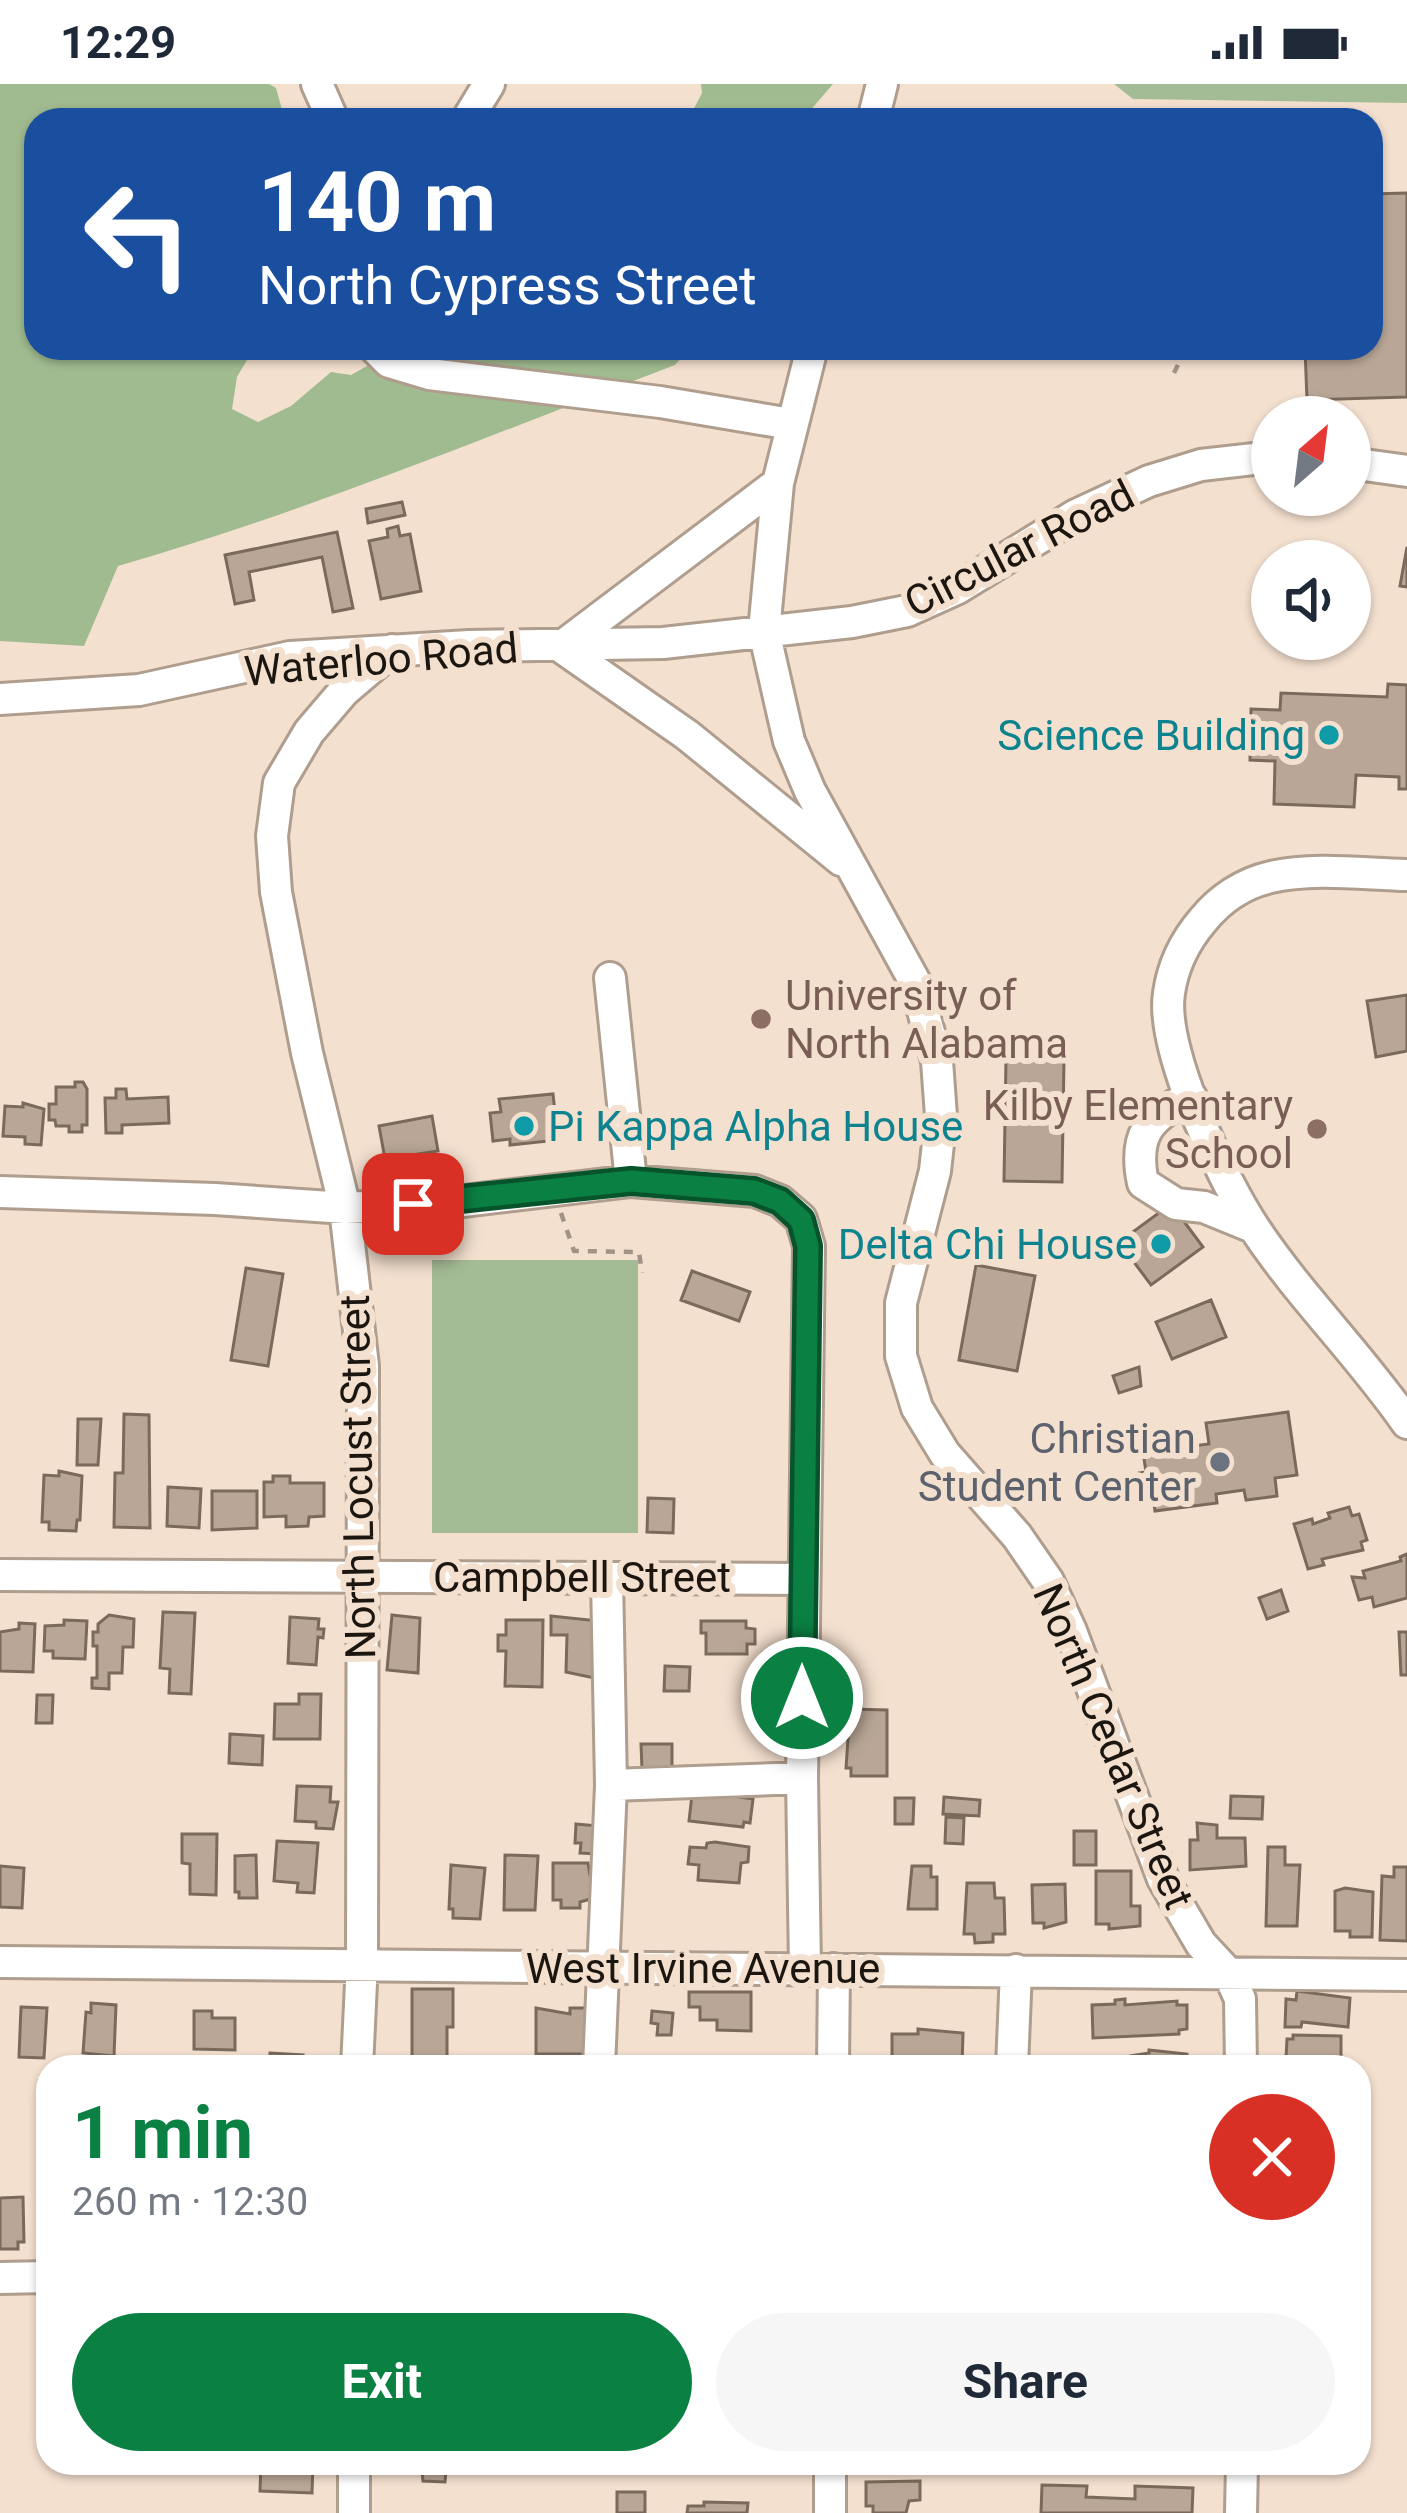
<!DOCTYPE html>
<html lang="en">
<head>
<meta charset="utf-8">
<style>
	body { margin:0; font-family:Roboto,sans-serif; background:#f6f6f7; color:#1f2937; height:100vh; display:flex; flex-direction:column; font-size:45px; white-space:nowrap }
	* { box-sizing:border-box; margin:0 }
	p { font-size:39px; color:#747a83 }
	.icon { flex:none; width:66px; height:66px; fill:none; stroke:currentColor; stroke-width:2; stroke-linecap:round; stroke-linejoin:round }
	.map { position:relative; flex:1; overflow:hidden }
	.side { position:absolute; left:36px; top:1971px; width:1335px; height:420px; display:flex; flex-direction:column; background:#fff; border-radius:36px; box-shadow:0 3px 9px #0004 }
	.side>* { flex:none }
	.hud { position:absolute; left:24px; top:24px; width:1359px; height:252px; border-radius:36px; box-shadow:0 3px 9px #0004; background:#1a4fa0; color:#fff; overflow:hidden }
	.needle { width:78px; rotate:28deg }
	.fabs { position:absolute; left:1251px; top:312px; display:grid; gap:24px }
	.fabs a { display:grid; place-items:center; width:120px; height:120px; border-radius:50%; background:#fff; box-shadow:0 3px 9px #0004; font-size:60px }
	.pin { position:absolute; display:grid; place-items:center; width:102px; height:102px; color:#fff; margin:-51px; border-radius:24px; box-shadow:0 6px 18px #0006 }
	.me { position:absolute; width:132px; margin:-66px; rotate:0deg; stroke-linejoin:round; filter:drop-shadow(0 0 9px #0008) }
	.turn { display:flex; align-items:center; gap:42px; height:252px; padding:0 36px; font-size:54px }
	.turn .icon { width:156px; height:156px; stroke-width:2.5 }
	.turn b { display:block; font-size:84px; line-height:102px }
	.round { display:grid; place-items:center; flex:none; width:126px; height:126px; border-radius:63px; background:#f6f6f7 }
	.summary { display:flex; align-items:center; justify-content:space-between; height:204px; padding:0 36px }
	h1 { font-size:72px; font-weight:700; line-height:90px; color:#0b8043 }
	.button { display:flex; gap:24px; margin-top:auto; padding:24px 36px }
	.button a { flex:1; height:138px; border-radius:72px; background:#0b8043; color:#fff; font-size:48px; font-weight:700; line-height:138px; text-align:center }
	.button a+a { background:#f6f6f7; color:#1f2937 }
	.status { display:flex; justify-content:space-between; align-items:center; height:84px; padding:0 60px; background:#fff; direction:ltr }
	.status svg { height:33px; fill:currentColor }
	.map>svg:first-child { display:block }
</style>
</head>
<body>
<div class="status"><b>12:29</b><svg viewBox="0 0 49 12"><path d="M0 12V9h3v3zM5 12V6h3v6zM10 12V3h3v9zM15 12V0h3v12zM26 1h20v11H26zM47 4h2v5h-2z"/></svg></div>
<div class="map">
<svg width="1407" height="2429" viewBox="0 0 1407 2429">
	<rect width="100%" height="100%" fill="#f4e0cf"/>
	<path fill="#a4bc95" d="M 1114,0 L 1407,0 L 1407,19 L 1133,15 Z
		M 432,1176 L 638,1176 L 638,1449 L 432,1449 Z"/>
	<path fill="#a1bb90" d="M 0,0 L 269,0 L 276,4 L 285,36 L 36,36 L 36,264 L 254,264 L 237,293 L 232,325 L 258,338 L 291,322 L 331,288 L 351,291 L 399,264 L 691,264 L 675,281 C 490,351 307,428 118,482 L 84,562 L 0,557 Z
		M 701,0 L 833,0 L 802,36 L 688,36 L 702,9 Z"/>
	<path fill="#b9a696" stroke="#7b6a5b" stroke-width="3" d="M 1407,109 L 1407,313 L 1307,316 L 1305,264 L 1371,264 L 1371,110 Z
		M 402,418 L 405,431 L 368,439 L 366,425 Z
		M 398,442 L 400,452 L 410,450 L 421,507 L 381,515 L 369,457 L 388,453 L 387,445 Z
		M 337,448 L 353,524 L 333,528 L 322,473 L 249,488 L 254,516 L 235,520 L 225,471 Z
		M 1407,463 L 1407,503 L 1400,502 Z
		M 1388,600 L 1407,601 L 1407,705 L 1399,705 L 1399,693 L 1356,691 L 1354,723 L 1274,720 L 1275,677 L 1250,676 L 1251,625 L 1280,626 L 1281,609 L 1387,613 Z
		M 1407,911 L 1407,967 L 1376,973 L 1367,917 Z
		M 1006,974 L 1064,975 L 1062,1098 L 1004,1097 Z
		M 75,998 L 83,998 L 87,1005 L 87,1041 L 82,1041 L 82,1048 L 69,1048 L 69,1042 L 56,1042 L 55,1036 L 49,1036 L 49,1020 L 56,1020 L 56,1003 L 75,1003 Z
		M 116,1005 L 126,1005 L 127,1015 L 168,1013 L 169,1039 L 122,1041 L 122,1049 L 106,1049 L 105,1014 L 116,1014 Z
		M 553,1010 L 558,1056 L 510,1061 L 510,1055 L 493,1057 L 490,1029 L 501,1028 L 499,1015 Z
		M 23,1019 L 44,1025 L 41,1061 L 25,1060 L 25,1053 L 3,1052 L 5,1022 L 23,1023 Z
		M 432,1032 L 438,1067 L 385,1075 L 379,1042 Z
		M 1171,1120 L 1203,1163 L 1151,1201 L 1119,1158 Z
		M 976,1181 L 1035,1192 L 1017,1287 L 959,1276 Z
		M 246,1184 L 283,1190 L 268,1282 L 231,1276 Z
		M 692,1187 L 750,1208 L 739,1237 L 681,1216 Z
		M 1211,1216 L 1226,1253 L 1172,1275 L 1156,1238 Z
		M 1139,1283 L 1141,1302 L 1119,1309 L 1113,1292 Z
		M 1288,1328 L 1297,1391 L 1275,1394 L 1277,1412 L 1246,1416 L 1244,1406 L 1216,1410 L 1217,1419 L 1155,1427 L 1152,1406 L 1141,1408 L 1139,1389 L 1146,1388 L 1143,1368 L 1209,1360 L 1206,1339 Z
		M 124,1330 L 149,1331 L 150,1444 L 114,1443 L 115,1389 L 123,1389 Z
		M 78,1335 L 101,1335 L 98,1381 L 77,1381 Z
		M 59,1387 L 82,1392 L 80,1436 L 77,1436 L 76,1447 L 49,1446 L 49,1438 L 42,1438 L 44,1391 L 59,1392 Z
		M 273,1392 L 290,1392 L 290,1399 L 324,1399 L 324,1432 L 309,1433 L 308,1442 L 286,1443 L 286,1432 L 264,1433 L 264,1398 L 273,1398 Z
		M 168,1403 L 201,1405 L 199,1444 L 167,1442 Z
		M 212,1407 L 257,1407 L 257,1444 L 212,1446 Z
		M 648,1414 L 674,1415 L 673,1449 L 647,1448 Z
		M 1349,1423 L 1352,1432 L 1359,1430 L 1367,1456 L 1361,1458 L 1363,1466 L 1322,1475 L 1324,1481 L 1308,1485 L 1294,1440 L 1312,1435 L 1313,1440 L 1330,1434 L 1328,1429 Z
		M 1407,1470 L 1407,1514 L 1374,1523 L 1372,1513 L 1359,1516 L 1352,1493 L 1365,1494 L 1363,1487 L 1401,1477 L 1400,1473 Z
		M 1281,1506 L 1288,1527 L 1267,1535 L 1259,1514 Z
		M 163,1528 L 195,1529 L 191,1610 L 169,1609 L 170,1585 L 160,1584 Z
		M 109,1531 L 134,1535 L 133,1563 L 123,1563 L 122,1589 L 109,1589 L 109,1605 L 92,1604 L 92,1594 L 97,1594 L 97,1562 L 93,1562 L 93,1548 L 98,1548 L 98,1540 Z
		M 392,1531 L 420,1534 L 418,1589 L 387,1586 Z
		M 551,1532 L 599,1537 L 598,1588 L 594,1588 L 594,1594 L 566,1588 L 567,1551 L 551,1551 Z
		M 290,1533 L 319,1535 L 318,1545 L 324,1545 L 323,1554 L 318,1553 L 316,1581 L 288,1579 Z
		M 64,1536 L 87,1537 L 85,1575 L 53,1574 L 53,1567 L 44,1567 L 45,1542 L 64,1541 Z
		M 506,1536 L 543,1536 L 542,1603 L 505,1602 L 506,1567 L 498,1567 L 498,1551 L 506,1551 Z
		M 701,1537 L 746,1537 L 746,1544 L 755,1545 L 755,1560 L 747,1560 L 747,1570 L 706,1570 L 706,1549 L 701,1549 Z
		M 19,1539 L 35,1540 L 33,1588 L 0,1587 L 0,1548 L 19,1545 Z
		M 1399,1548 L 1407,1548 L 1407,1591 L 1401,1591 Z
		M 665,1582 L 690,1583 L 689,1607 L 664,1607 Z
		M 299,1610 L 321,1610 L 320,1655 L 274,1655 L 275,1620 L 299,1620 Z
		M 37,1611 L 53,1611 L 52,1639 L 36,1639 Z
		M 850,1625 L 887,1626 L 887,1692 L 851,1692 L 851,1684 L 846,1684 Z
		M 230,1650 L 263,1652 L 262,1681 L 229,1679 Z
		M 641,1660 L 672,1660 L 672,1684 L 642,1685 Z
		M 297,1702 L 331,1703 L 330,1718 L 338,1718 L 333,1745 L 316,1744 L 316,1738 L 295,1737 Z
		M 703,1708 L 753,1715 L 750,1739 L 744,1738 L 743,1743 L 689,1737 L 692,1711 Z
		M 1231,1712 L 1263,1713 L 1262,1735 L 1230,1734 Z
		M 944,1713 L 980,1716 L 979,1732 L 943,1730 Z
		M 895,1714 L 914,1714 L 913,1740 L 895,1740 Z
		M 946,1733 L 964,1734 L 963,1760 L 945,1759 Z
		M 1197,1739 L 1217,1741 L 1217,1754 L 1245,1754 L 1246,1782 L 1190,1786 L 1190,1756 L 1198,1756 Z
		M 576,1740 L 599,1742 L 598,1770 L 580,1769 L 581,1759 L 575,1759 Z
		M 1074,1747 L 1096,1747 L 1096,1781 L 1074,1781 Z
		M 182,1750 L 217,1750 L 216,1811 L 190,1810 L 190,1780 L 182,1779 Z
		M 277,1757 L 318,1759 L 314,1809 L 297,1808 L 298,1799 L 274,1797 Z
		M 715,1758 L 749,1763 L 748,1778 L 741,1779 L 739,1799 L 698,1796 L 699,1781 L 688,1780 L 690,1763 L 706,1764 L 707,1759 Z
		M 1268,1763 L 1285,1763 L 1285,1781 L 1300,1781 L 1297,1842 L 1266,1842 Z
		M 256,1771 L 257,1814 L 239,1814 L 239,1808 L 235,1808 L 235,1772 Z
		M 505,1771 L 538,1772 L 535,1826 L 504,1826 Z
		M 553,1779 L 588,1779 L 590,1791 L 601,1792 L 601,1812 L 580,1818 L 580,1824 L 561,1824 L 561,1816 L 553,1816 Z
		M 451,1781 L 485,1784 L 480,1835 L 453,1834 L 453,1825 L 449,1825 Z
		M 0,1782 L 24,1784 L 22,1824 L 0,1823 Z
		M 912,1782 L 931,1782 L 931,1793 L 937,1793 L 937,1825 L 908,1825 Z
		M 1394,1783 L 1407,1783 L 1407,1857 L 1380,1856 L 1382,1792 L 1394,1793 Z
		M 1096,1787 L 1131,1787 L 1131,1822 L 1140,1822 L 1140,1842 L 1109,1845 L 1109,1840 L 1096,1840 Z
		M 967,1799 L 994,1799 L 995,1814 L 1004,1814 L 1005,1850 L 993,1850 L 993,1858 L 975,1859 L 974,1850 L 964,1850 Z
		M 1065,1800 L 1066,1838 L 1044,1844 L 1044,1839 L 1033,1839 L 1032,1801 Z
		M 1345,1804 L 1373,1808 L 1372,1853 L 1350,1853 L 1350,1847 L 1335,1847 L 1335,1807 Z
		M 412,1905 L 453,1905 L 453,1943 L 447,1943 L 447,1983 L 412,1983 Z
		M 1297,1907 L 1350,1914 L 1348,1943 L 1302,1938 L 1301,1943 L 1285,1943 L 1286,1915 L 1296,1916 Z
		M 689,1908 L 751,1908 L 751,1947 L 717,1946 L 717,1936 L 700,1936 L 700,1923 L 689,1923 Z
		M 1125,1915 L 1125,1921 L 1177,1917 L 1177,1921 L 1187,1921 L 1187,1945 L 1179,1946 L 1179,1950 L 1093,1954 L 1092,1921 L 1115,1920 L 1115,1916 Z
		M 91,1919 L 116,1921 L 114,1972 L 83,1969 L 86,1928 L 91,1929 Z
		M 21,1923 L 47,1924 L 44,1974 L 19,1973 Z
		M 536,1924 L 570,1930 L 570,1924 L 588,1924 L 587,1970 L 536,1970 Z
		M 194,1927 L 212,1927 L 212,1934 L 235,1934 L 235,1966 L 194,1965 Z
		M 652,1927 L 673,1929 L 671,1951 L 657,1951 L 658,1940 L 651,1939 Z
		M 918,1945 L 963,1949 L 962,1983 L 892,1983 L 892,1950 L 918,1950 Z
		M 1293,1951 L 1341,1952 L 1341,1978 L 1286,1974 L 1287,1955 L 1293,1955 Z
		M 1149,1966 L 1187,1970 L 1187,1983 L 1130,1983 L 1130,1972 L 1149,1969 Z
		M 270,1969 L 303,1971 L 302,1983 L 270,1983 Z
		M 23,2113 L 24,2158 L 18,2158 L 18,2165 L 0,2165 L 0,2114 Z
		M 43,2114 L 48,2114 L 48,2157 L 40,2157 Z
		M 261,2379 L 313,2379 L 312,2409 L 260,2407 Z
		M 421,2379 L 440,2379 L 440,2385 L 446,2385 L 445,2398 L 423,2397 Z
		M 866,2379 L 909,2379 L 909,2385 L 866,2386 Z
		M 920,2397 L 920,2416 L 909,2417 L 906,2429 L 873,2429 L 873,2422 L 866,2422 L 866,2398 Z
		M 1042,2401 L 1087,2402 L 1086,2413 L 1135,2415 L 1135,2402 L 1193,2404 L 1192,2429 L 1041,2429 Z
		M 617,2408 L 645,2408 L 645,2429 L 617,2429 Z
		M 704,2418 L 748,2419 L 747,2429 L 687,2429 L 688,2422 L 704,2422 Z"/>
	<g fill="none" stroke-linecap="round" stroke-linejoin="round">
		<defs>
			<path id="minor" d="M 317,0 L 333,36
				M 467,36 L 489,0
				M 873,36 L 882,0
				M 375,264 L 389,278 L 429,290 L 660,318 L 791,340
				M 812,264 L 778,399 L 764,547 L 789,657 L 810,707 L 915,898 L 937,977 L 941,1032 L 935,1087 L 901,1219 L 901,1272 L 917,1324 L 945,1370 L 1017,1452 L 1048,1497 L 1071,1547 L 1163,1795 L 1201,1860 L 1229,1890 L 1240,1915 L 1241,1983
				M 1350,379 L 1407,387
				M 778,399 L 561,563 L 687,651 L 841,776
				M 0,615 L 139,606 L 290,573 L 469,562 L 663,559 L 852,538 L 907,527 L 958,504 L 1076,431 L 1149,397 L 1201,381 L 1272,373
				M 1407,791 C 1363,790 1314,783 1271,793 C 1244,799 1220,815 1203,836 C 1185,857 1173,881 1169,909 C 1160,966 1223,1097 1255,1145 C 1301,1214 1360,1271 1407,1339
				M 610,894 L 631,1097
				M 1191,1013 C 1148,1032 1133,1052 1143,1099 L 1176,1120 L 1204,1123 L 1253,1143
				M 0,1108 L 215,1115 L 345,1124 L 447,1119 L 631,1097 L 755,1107 L 780,1117 L 801,1135 L 809,1162 L 802,1694 L 805,1884
				M 0,1491 L 803,1495
				M 611,1701 L 802,1694
				M 0,1878 L 1407,1891
				M 357,1983 L 362,1878 L 363,1282 L 345,1124 L 307,969 L 276,808 L 272,752 L 279,699 L 309,648 L 344,607 L 392,566
				M 599,1983 L 611,1701 L 607,1494
				M 833,1983 L 834,1885
				M 1012,1983 L 1016,1886
				M 0,2194 L 48,2193
				M 354,2429 L 354,2379
				M 830,2429 L 830,2379
				M 1241,2429 L 1242,2379"/>
		</defs>
		<use href="#minor" stroke="#af9d8d" stroke-width="36"/>
		<path stroke="#a19386" stroke-width="4.5" stroke-dasharray="9 9" stroke-linecap="butt" d="M 1174,289 L 1186,264
			M 561,1129 L 574,1167 L 639,1168 L 642,1189"/>
		<use href="#minor" stroke="#fff" stroke-width="30"/>
	</g>
	<g fill="none" stroke-linecap="round" stroke-linejoin="round">
		<defs>
			<path id="route" d="M 413,1120 L 631,1097 L 754,1107 L 780,1117 L 801,1136 L 808,1162 L 802,1614"/>
		</defs>
		<use href="#route" stroke="#07532c" stroke-width="30"/>
		<use href="#route" stroke="#0b8043" stroke-width="21"/>
	</g>
	<g fill="#0f9aa8" stroke="#f4e0cf" stroke-width="4.5">
		<circle cx="1329" cy="651" r="12"/>
		<circle cx="524" cy="1042" r="12"/>
		<circle cx="1161" cy="1160" r="12"/>
	</g>
	<g fill="#8d6e63" stroke="#f4e0cf" stroke-width="4.5">
		<circle cx="761" cy="935" r="12"/>
		<circle cx="1317" cy="1045" r="12"/>
	</g>
	<circle fill="#6b7280" stroke="#f4e0cf" stroke-width="4.5" cx="1220" cy="1378" r="12"/>
	<g text-anchor="middle" stroke-width="12" stroke-linejoin="round" paint-order="stroke">
		<g font-size="42" fill="#1c1610" stroke="#f4e0cf">
			<text transform="translate(1019 464) rotate(-27)" y="15">Circular Road</text>
			<text transform="translate(381 575) rotate(-5)" y="15">Waterloo Road</text>
			<text transform="translate(357 1393) rotate(-91)" y="15">North Locust Street</text>
			<text x="582" y="1508">Campbell Street</text>
			<text transform="translate(1114 1662) rotate(67)" y="15">North Cedar Street</text>
			<text x="703" y="1899">West Irvine Avenue</text>
		</g>
		<g font-size="42" fill="#0d838f" stroke="#f4e0cf" text-anchor="end">
			<text x="1305" y="666">Science Building</text>
			<text x="548" y="1057" text-anchor="start">Pi Kappa Alpha House</text>
			<text x="1137" y="1175">Delta Chi House</text>
		</g>
		<g font-size="42" fill="#785e54" stroke="#f4e0cf" text-anchor="start">
			<text x="785" y="926">University of<tspan x="785" dy="48">North Alabama</tspan></text>
			<text x="1293" y="1036" text-anchor="end">Kilby Elementary<tspan x="1293" dy="48">School</tspan></text>
		</g>
		<g font-size="42" fill="#5b616d" stroke="#f4e0cf" text-anchor="end">
			<text x="1196" y="1369">Christian<tspan x="1196" dy="48">Student Center</tspan></text>
		</g>
	</g>
</svg>
<div class="fabs">
<a><svg class="needle" viewBox="-14 -14 28 28"><path d="M0-13l5 13h-10z" fill="#e53935"/><path d="M0 13l5-13h-10z" fill="#747a83"/></svg></a>
<a><svg class="icon" aria-label="sound" viewBox="0 0 24 24"><path d="M4 9h4l5-4v14l-5-4H4zM17 9q2 3 0 6"/></svg></a>
</div>
<div class="pin" style="left:413px;top:1120px;background:#d93025"><svg class="icon" aria-label="arrive" viewBox="0 0 24 24"><path d="M6 21V4h12l-3 4 3 4H6"/></svg></div>
<svg class="me" style="left:802px;top:1614px" viewBox="-20 -20 40 40"><circle r="17" fill="#0b8043" stroke="#fff" stroke-width="3"/><path d="M0-11L8 9 0 5-8 9z" fill="#fff"/></svg>
<div class="hud">
<div class="turn"><svg class="icon" aria-label="left" viewBox="0 0 24 24"><path d="M17 20v-9H6M10 6l-5 5 5 5"/></svg><div><b>140 m</b>North Cypress Street</div></div>
</div>
<section class="side">
<div class="summary"><div><h1>1 min</h1><p>260 m · 12:30</p></div><a class="round" style="background:#d93025;color:#fff"><svg class="icon" aria-label="close" viewBox="0 0 24 24"><path d="M6 6l12 12M18 6L6 18"/></svg></a></div>
<div class="button"><a>Exit</a><a>Share</a></div>
</section>
</div>
</body>
</html>
